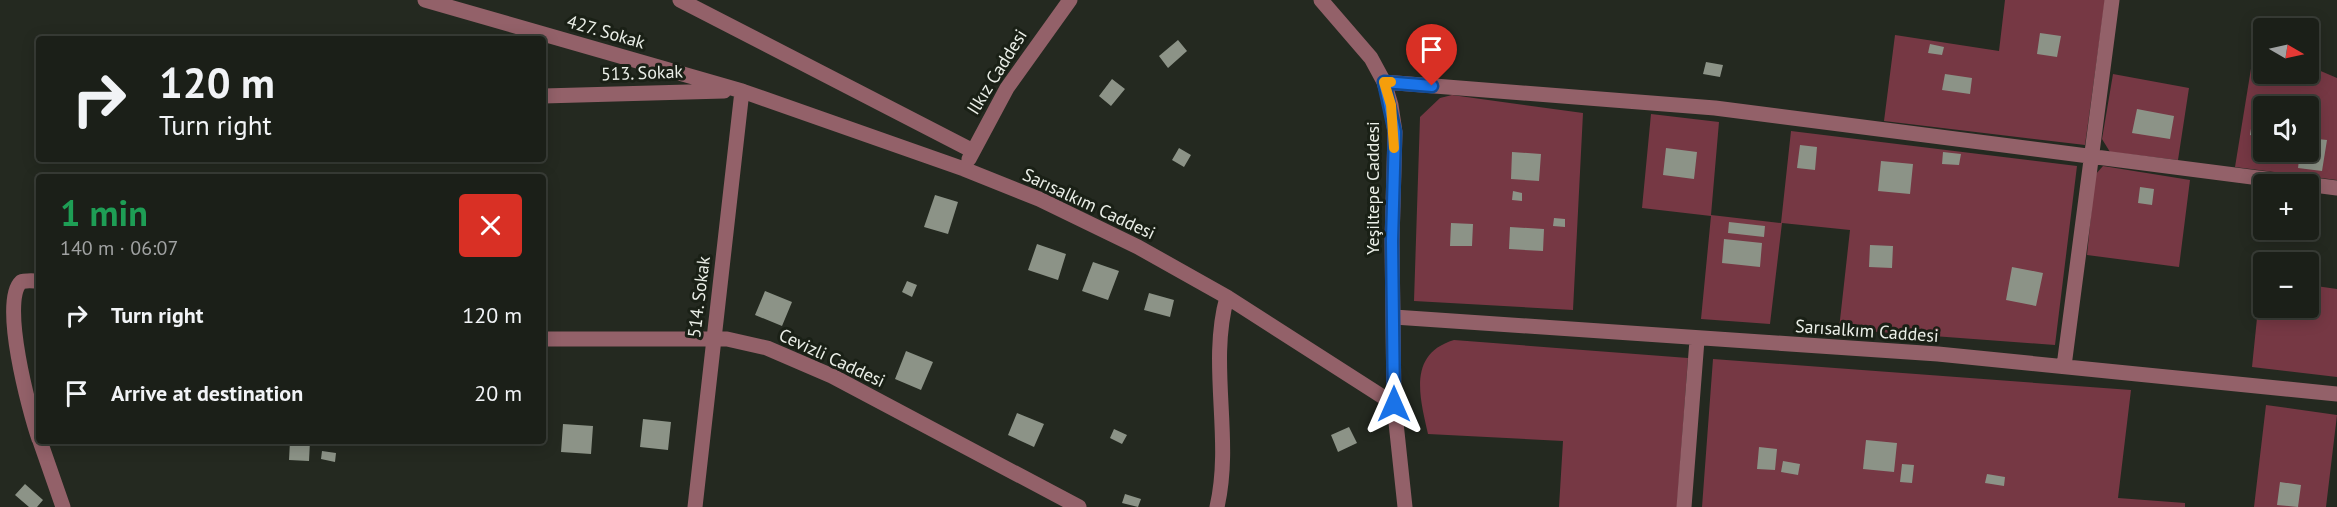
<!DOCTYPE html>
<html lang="en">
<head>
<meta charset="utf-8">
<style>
	body { margin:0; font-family:"PT Sans",sans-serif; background:#282c25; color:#f1f3f6; height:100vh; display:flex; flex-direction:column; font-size:22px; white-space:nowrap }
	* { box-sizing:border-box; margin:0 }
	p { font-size:20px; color:#a0a2a2 }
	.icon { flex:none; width:33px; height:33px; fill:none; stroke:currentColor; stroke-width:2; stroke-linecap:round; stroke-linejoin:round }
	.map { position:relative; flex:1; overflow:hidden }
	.details { position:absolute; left:36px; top:174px; width:510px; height:270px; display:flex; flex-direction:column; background:#1b1f18; border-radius:6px; box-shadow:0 3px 15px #0003,0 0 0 2px #393d37 }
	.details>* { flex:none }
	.banner { position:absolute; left:36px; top:36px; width:510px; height:126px; border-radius:6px; box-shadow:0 3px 15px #0003,0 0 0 2px #393d37; background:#1b1f18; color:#f1f3f6; overflow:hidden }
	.needle { width:39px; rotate:99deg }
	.fabs { position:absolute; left:2253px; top:18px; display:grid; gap:12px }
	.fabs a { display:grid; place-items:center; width:66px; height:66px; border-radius:6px; background:#1b1f18; box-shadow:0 3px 15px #0003,0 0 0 2px #393d37; font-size:30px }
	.pin { position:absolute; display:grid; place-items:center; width:51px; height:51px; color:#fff; margin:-62px -26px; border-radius:50% 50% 50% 0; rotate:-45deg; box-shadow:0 0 6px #0007 }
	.pin .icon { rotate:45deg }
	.me { position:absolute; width:66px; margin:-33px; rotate:0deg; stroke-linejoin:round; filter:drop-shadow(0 0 4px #0008) }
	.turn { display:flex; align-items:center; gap:21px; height:126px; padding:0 24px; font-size:27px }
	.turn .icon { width:78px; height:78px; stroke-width:2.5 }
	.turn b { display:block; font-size:42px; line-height:51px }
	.round { display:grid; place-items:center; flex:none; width:63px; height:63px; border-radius:6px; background:#282c25 }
	.head { display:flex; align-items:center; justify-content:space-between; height:102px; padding:0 24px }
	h1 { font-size:36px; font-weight:700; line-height:45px; color:#1e9e55 }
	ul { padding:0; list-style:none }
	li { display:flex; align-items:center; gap:18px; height:78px; padding:0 24px }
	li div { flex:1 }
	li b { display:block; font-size:22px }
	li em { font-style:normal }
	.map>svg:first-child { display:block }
</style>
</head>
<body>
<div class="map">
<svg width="2337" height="507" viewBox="0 0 2337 507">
	<rect width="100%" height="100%" fill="#242920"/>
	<path fill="#763844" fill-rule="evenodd" d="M 2005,0 L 2105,0 L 2085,145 L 1884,121 L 1895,35 L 1999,51 Z
		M 2255,44 L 2263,47 L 2264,74 L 2308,74 L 2309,66 L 2337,78 L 2337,180 L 2235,167 ZM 2264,106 L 2308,106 L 2308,152 L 2264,152 Z
		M 2113,74 L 2189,88 L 2178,160 L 2110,152 L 2102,139 Z
		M 1452,95 L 1583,113 L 1573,310 L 1414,301 L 1420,117 L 1440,98 Z
		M 1651,114 L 1719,122 L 1711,215 L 1781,223 L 1791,131 L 2077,166 L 2055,345 L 1839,329 L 1850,230 L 1782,223 L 1770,324 L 1701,319 L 1711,216 L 1642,208 Z
		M 2103,166 L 2190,180 L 2179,267 L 2087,255 L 2095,175 Z
		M 2261,279 L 2263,279 L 2264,308 L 2308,308 L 2309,285 L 2337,289 L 2337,377 L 2252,367 Z
		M 1454,340 L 1688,358 L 1677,507 L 1559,507 L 1563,441 L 1428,434 C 1420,398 1407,354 1454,340 Z
		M 1713,359 L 2131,390 L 2118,498 L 2185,503 L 2185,507 L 1702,507 Z
		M 2266,405 L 2337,415 L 2326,507 L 2254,507 Z"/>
	<path fill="#8c9387" d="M 2040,33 L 2061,36 L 2057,57 L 2037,54 Z
		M 1178,40 L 1187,51 L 1168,68 L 1159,56 Z
		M 1930,44 L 1944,47 L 1942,55 L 1928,53 Z
		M 1706,62 L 1723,65 L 1720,77 L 1703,74 Z
		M 1945,74 L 1972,78 L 1970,94 L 1942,90 Z
		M 1112,79 L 1125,89 L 1111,106 L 1099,96 Z
		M 2137,109 L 2174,116 L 2170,139 L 2132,133 Z
		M 2253,116 L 2264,118 L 2264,138 L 2250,135 Z
		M 2308,138 L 2327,140 L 2322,171 L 2298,168 L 2300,152 L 2308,152 Z
		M 1800,145 L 1817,147 L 1815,170 L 1797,168 Z
		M 1179,148 L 1191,155 L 1184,167 L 1172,160 Z
		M 1666,148 L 1697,152 L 1694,179 L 1663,175 Z
		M 1512,152 L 1541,154 L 1539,181 L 1511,179 Z
		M 1943,152 L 1961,154 L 1959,165 L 1942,164 Z
		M 1881,161 L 1913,164 L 1910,194 L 1878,191 Z
		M 2140,187 L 2154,189 L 2152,205 L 2138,203 Z
		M 1513,191 L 1522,193 L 1522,201 L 1512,200 Z
		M 935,195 L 958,202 L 948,234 L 924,227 Z
		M 1554,218 L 1565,219 L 1565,227 L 1553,226 Z
		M 1729,222 L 1765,226 L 1764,237 L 1728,233 Z
		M 1451,223 L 1473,224 L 1472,246 L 1450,246 Z
		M 1510,227 L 1544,229 L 1543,251 L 1509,249 Z
		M 1724,239 L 1762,243 L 1760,267 L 1722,263 Z
		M 1037,244 L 1066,254 L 1058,280 L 1028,270 Z
		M 1870,245 L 1893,246 L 1892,268 L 1869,267 Z
		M 1093,262 L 1119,271 L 1108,300 L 1082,291 Z
		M 2012,267 L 2043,273 L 2036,306 L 2006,300 Z
		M 907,281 L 917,285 L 912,297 L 902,292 Z
		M 765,291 L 792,302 L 782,326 L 755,315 Z
		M 1149,293 L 1174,300 L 1170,317 L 1144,310 Z
		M 2266,308 L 2279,308 L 2278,318 L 2265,316 Z
		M 906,351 L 933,362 L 921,390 L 895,379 Z
		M 1017,413 L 1044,424 L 1034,447 L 1008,435 Z
		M 643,419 L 671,422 L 668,450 L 640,447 Z
		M 563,424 L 593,426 L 591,454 L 561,452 Z
		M 1349,427 L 1357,443 L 1338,452 L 1331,435 Z
		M 1114,429 L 1127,435 L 1122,444 L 1110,438 Z
		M 1866,440 L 1897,443 L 1894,472 L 1863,469 Z
		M 290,441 L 310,441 L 309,461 L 289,460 Z
		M 1759,447 L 1777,449 L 1775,470 L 1757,469 Z
		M 322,451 L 336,453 L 335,462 L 321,459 Z
		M 1783,461 L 1800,464 L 1798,475 L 1781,472 Z
		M 1902,464 L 1914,465 L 1912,483 L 1900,482 Z
		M 1987,474 L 2005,477 L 2004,486 L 1985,483 Z
		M 2280,482 L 2301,485 L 2298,507 L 2277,505 Z
		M 25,484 L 43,500 L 37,507 L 29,507 L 15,495 Z
		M 1125,494 L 1141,499 L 1138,507 L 1122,503 Z"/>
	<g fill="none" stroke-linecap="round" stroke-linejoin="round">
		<path stroke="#936169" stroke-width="15" d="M 425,0 L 742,91 L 964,169 L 1039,199 L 1138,247 L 1227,297 L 1394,404
			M 680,0 L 973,151
			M 1321,0 L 1371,58 L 1384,82 L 1391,105 L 1395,132 L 1392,241 L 1394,404 L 1405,507
			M 1384,82 L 1715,108 L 2337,188
			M 543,96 L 724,91
			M 969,159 L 1007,88 L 1070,0
			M 39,281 C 34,281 25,280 21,282 C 0,301 29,410 39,439
			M 1394,317 L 1938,354 L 2337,394
			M 543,339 L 727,339 L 767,348 L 832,376 L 1079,507
			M 2064,366 L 2112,0
			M 40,441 L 63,507
			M 695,507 L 742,91
			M 1217,507 C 1233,438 1208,365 1227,297
			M 1684,507 L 1697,340"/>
	</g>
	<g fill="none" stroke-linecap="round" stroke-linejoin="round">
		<defs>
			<path id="route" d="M 1394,404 L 1392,241 L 1395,132 L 1384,82 L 1432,86"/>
		</defs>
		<use href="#route" stroke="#114b97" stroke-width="15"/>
		<use href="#route" stroke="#1a73e8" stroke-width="10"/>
		<path stroke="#f59e0b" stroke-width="10" d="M 1391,82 L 1384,82 L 1391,105 L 1394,148"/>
	</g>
	<g text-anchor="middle" stroke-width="6" stroke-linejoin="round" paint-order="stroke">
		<g font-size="18" fill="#ebefe8" stroke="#1a2016">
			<text transform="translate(606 32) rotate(16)" y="6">427. Sokak</text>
			<text transform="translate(997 72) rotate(-58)" y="6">Ilkız Caddesi</text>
			<text transform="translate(642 73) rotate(-2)" y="6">513. Sokak</text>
			<text transform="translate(1373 188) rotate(-90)" y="6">Yeşiltepe Caddesi</text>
			<text transform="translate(1089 204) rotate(25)" y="6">Sarısalkım Caddesi</text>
			<text transform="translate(699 297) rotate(-83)" y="6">514. Sokak</text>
			<text transform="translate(1867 331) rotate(4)" y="6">Sarısalkım Caddesi</text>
			<text transform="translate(832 358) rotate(25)" y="6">Cevizli Caddesi</text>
		</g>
	</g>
</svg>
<div class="fabs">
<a><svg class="needle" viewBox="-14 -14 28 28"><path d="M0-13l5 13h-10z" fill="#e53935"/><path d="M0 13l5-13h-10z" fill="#a0a2a2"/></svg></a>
<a><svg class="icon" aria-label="sound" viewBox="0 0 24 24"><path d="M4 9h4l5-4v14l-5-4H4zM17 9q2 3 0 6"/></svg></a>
<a>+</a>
<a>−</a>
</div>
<div class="pin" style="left:1432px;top:86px;background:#d93025"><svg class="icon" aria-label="arrive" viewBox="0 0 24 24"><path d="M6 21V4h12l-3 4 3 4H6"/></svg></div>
<svg class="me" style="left:1394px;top:404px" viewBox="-20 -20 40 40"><path d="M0-17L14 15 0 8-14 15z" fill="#1a73e8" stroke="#fff" stroke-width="4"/></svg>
<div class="banner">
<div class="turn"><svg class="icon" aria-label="right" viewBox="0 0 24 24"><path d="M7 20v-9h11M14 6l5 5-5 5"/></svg><div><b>120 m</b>Turn right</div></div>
</div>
<section class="details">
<div class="head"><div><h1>1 min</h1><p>140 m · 06:07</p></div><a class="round" style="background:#d93025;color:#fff"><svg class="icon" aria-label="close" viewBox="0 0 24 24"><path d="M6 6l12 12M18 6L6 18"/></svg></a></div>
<ul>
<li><svg class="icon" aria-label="right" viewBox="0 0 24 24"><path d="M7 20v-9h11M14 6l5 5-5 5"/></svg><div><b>Turn right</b></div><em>120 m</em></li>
<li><svg class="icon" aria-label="arrive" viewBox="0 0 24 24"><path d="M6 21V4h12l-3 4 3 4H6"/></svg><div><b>Arrive at destination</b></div><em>20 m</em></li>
</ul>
</section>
</div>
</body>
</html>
